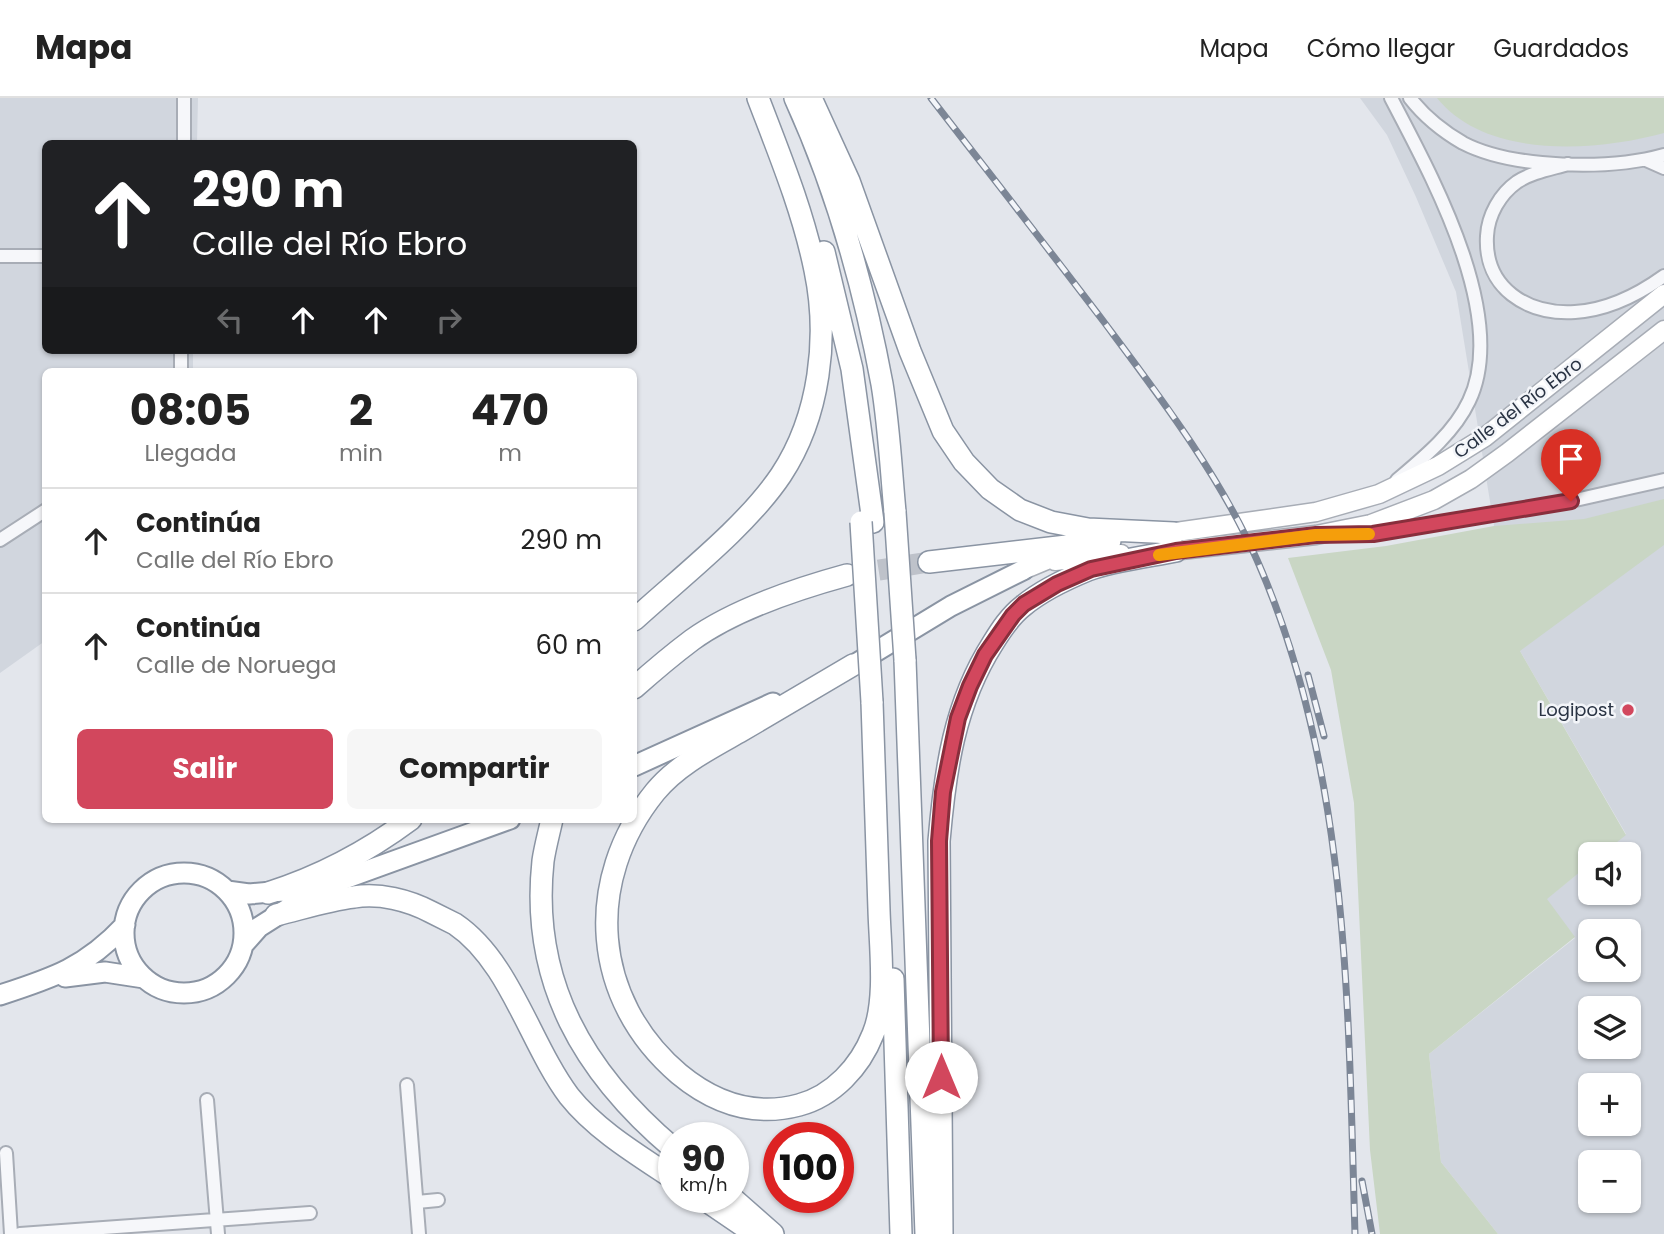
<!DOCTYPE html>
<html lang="es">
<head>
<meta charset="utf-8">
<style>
	body { margin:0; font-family:Poppins,sans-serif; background:#f6f6f6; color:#222; height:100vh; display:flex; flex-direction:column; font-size:26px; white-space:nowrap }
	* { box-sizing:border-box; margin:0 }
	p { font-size:23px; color:#767676 }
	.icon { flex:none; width:38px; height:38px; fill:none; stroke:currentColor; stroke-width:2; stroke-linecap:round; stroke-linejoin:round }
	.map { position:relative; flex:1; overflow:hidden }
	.panel { position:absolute; left:42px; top:270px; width:595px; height:455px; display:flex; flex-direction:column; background:#fff; border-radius:10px; box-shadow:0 2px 5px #0004 }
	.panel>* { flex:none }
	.guide { position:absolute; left:42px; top:42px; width:595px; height:214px; border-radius:10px; box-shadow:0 2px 5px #0004; background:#202124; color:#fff; overflow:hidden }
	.tools { position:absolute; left:1578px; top:744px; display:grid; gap:14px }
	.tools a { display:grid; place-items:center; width:63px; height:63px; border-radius:10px; background:#fff; box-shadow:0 2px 5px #0004; font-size:35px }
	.speed { position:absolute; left:658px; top:1024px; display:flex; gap:14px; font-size:35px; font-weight:700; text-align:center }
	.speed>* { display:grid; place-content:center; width:91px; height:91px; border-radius:50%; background:#fff; box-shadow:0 2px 5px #0004; line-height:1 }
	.speed small { font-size:18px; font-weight:400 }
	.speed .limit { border:10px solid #d22; background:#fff; color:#111 }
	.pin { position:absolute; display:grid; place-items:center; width:60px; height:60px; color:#fff; margin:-72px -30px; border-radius:50% 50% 50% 0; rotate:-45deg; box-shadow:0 0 7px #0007 }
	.pin .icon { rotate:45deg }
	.me { position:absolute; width:77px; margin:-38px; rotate:0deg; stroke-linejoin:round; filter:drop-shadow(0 0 5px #0008) }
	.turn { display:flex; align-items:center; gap:24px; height:147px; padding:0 35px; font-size:32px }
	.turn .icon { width:91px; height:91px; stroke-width:2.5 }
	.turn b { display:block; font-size:49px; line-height:60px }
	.lanes { display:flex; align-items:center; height:66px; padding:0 35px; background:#0003; justify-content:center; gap:35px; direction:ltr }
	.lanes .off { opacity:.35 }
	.eta { display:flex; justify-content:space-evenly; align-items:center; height:119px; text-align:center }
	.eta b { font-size:42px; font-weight:700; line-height:49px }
	.action { display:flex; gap:14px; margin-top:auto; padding:14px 35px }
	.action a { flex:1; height:80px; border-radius:10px; background:#d2475d; color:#fff; font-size:28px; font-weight:700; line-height:80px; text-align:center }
	.action a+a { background:#f6f6f6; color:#222 }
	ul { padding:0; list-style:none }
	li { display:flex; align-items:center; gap:21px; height:105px; padding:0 35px; border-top:2px solid #e0e0e0 }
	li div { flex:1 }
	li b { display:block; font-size:26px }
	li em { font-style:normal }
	header { display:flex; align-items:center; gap:42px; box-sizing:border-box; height:98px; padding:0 35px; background:#fff; border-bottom:2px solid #e0e0e0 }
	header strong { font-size:33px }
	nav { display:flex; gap:38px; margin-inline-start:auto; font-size:24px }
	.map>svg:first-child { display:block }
</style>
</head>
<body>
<header>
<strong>Mapa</strong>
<nav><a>Mapa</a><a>Cómo llegar</a><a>Guardados</a></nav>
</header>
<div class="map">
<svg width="1664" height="1136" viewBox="0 0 1664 1136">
	<rect width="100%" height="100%" fill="#e3e6ec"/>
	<path fill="#d1d6de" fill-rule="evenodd" d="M 0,0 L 198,0 L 197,45 L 46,46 L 46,252 L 193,252 L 193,273 L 46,273 L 45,543 L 0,575 Z
		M 1360,0 L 1664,0 L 1664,1136 L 1498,1136 L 1441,1064 L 1429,956 L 1575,840 L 1546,801 L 1591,765 L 1591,794 L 1629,794 L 1629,756 L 1602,756 L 1626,736 L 1520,553 L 1494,428 L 1456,194 L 1416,99 L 1387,37 ZM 1591,833 L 1629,833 L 1629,872 L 1591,872 ZM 1591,910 L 1629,910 L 1629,948 L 1591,948 ZM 1591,987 L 1629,987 L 1629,1026 L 1591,1026 ZM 1591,1064 L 1629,1064 L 1629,1102 L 1591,1102 Z"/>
	<path fill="#c9d6c4" d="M 1437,0 L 1664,0 L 1664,35 C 1595,54 1486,61 1437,0 Z
		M 1664,401 L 1664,447 L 1520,553 L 1626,737 L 1602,756 L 1591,756 L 1591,765 L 1547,801 L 1575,839 L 1429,956 L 1441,1064 L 1498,1136 L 1380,1136 L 1370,1052 L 1354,705 L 1331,572 L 1288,460 L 1386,448 L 1494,428 L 1584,421 Z"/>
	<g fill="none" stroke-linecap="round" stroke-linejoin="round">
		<path stroke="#bec2ca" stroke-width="21" stroke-dasharray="21 10" stroke-linecap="butt" d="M 848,477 L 929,464"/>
		<defs>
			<path id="minor" d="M 1391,0 C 1430,75 1510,218 1469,303 C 1454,335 1423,360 1397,382
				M 1410,0 C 1424,18 1444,34 1463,45 C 1513,71 1611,72 1664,57
				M 184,46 L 184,0
				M 1646,62 L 1664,70
				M 1568,66 C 1551,71 1532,74 1517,84 C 1500,96 1488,117 1487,138 C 1484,190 1527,217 1575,214 C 1607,212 1639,196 1664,178
				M 0,158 L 46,158
				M 181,273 L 181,252
				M 1348,436 L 1373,436 L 1571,403 L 1664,382
				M 0,442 L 46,412
				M 407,987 L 419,1136
				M 207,1002 L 218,1136
				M 6,1055 L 11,1136
				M 417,1104 L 438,1102
				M 20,1136 L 310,1115"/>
			<path id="secondary" d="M 1162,436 L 1316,414 L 1379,396 L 1438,368 L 1485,339 L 1664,196
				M 1163,454 L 1316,437 L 1371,426 L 1434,402 L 1471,381 L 1507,355 L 1664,232
				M 1055,463 L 1121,456
				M 1023,472 L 1066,454"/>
			<path id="trunk" d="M 857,565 L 951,508 L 1023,472
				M 634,668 L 773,605
				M124 835a60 60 0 1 1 120 0a60 60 0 1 1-120 0Z
				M 227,793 L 249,796 L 283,793
				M 243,847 L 259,829 L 322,789 L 510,721
				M 65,879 L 105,874 L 144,880
				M 0,897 C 53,880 86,869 125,827"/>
			<path id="motorway" d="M 795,0 C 836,90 864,189 882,286 C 889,328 891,371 895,414
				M 811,0 L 849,83 L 910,253 L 943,333 L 964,364 L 990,391 L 1020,412 L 1051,424 L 1088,431 L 1174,435
				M 824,154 L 852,271 L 873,424
				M 929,464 L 1110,443
				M 634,522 C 681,479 746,429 781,377 C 820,318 829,239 815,172 C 803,113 779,55 758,0
				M 905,562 L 926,1136
				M 853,567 C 816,589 779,611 741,633 C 711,650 677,667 655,694 C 583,783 592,902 679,976 C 714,1005 754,1019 799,1007 C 833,998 860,969 873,936 C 887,903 880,848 879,812 C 877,743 874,673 872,604
				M 634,590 C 652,574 672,557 692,542 C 735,511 796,491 847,477
				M 552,721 C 549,735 545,749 543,763 C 530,884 584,975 674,1051
				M 268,795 C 319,779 368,753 411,721
				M 276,817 C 301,811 328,802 354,799 C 380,795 408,802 431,814 C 439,818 447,822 455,826 C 510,863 530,946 569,998 C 596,1032 638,1057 674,1081
				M 893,881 L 901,1136
				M 701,1099 L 755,1136
				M 731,1099 L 773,1136
				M 942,1136 L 939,743 C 945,673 954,606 993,545 C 1001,532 1010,518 1023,508 C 1041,493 1066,481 1088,472 C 1111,463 1151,458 1176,453"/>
		</defs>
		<use href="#minor" stroke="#a8adb6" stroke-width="16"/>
		<use href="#secondary" stroke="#a8adb6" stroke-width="21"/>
		<use href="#trunk" stroke="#8a94a3" stroke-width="23"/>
		<use href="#motorway" stroke="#8a94a3" stroke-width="24"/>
		<use href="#minor" stroke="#f6f7fa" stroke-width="12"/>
		<use href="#secondary" stroke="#fff" stroke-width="18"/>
		<use href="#trunk" stroke="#fff" stroke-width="19"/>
		<use href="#motorway" stroke="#fff" stroke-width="21"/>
		<defs>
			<path id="rail" d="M 931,0 C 989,75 1047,149 1104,224 C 1160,299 1219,376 1257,462 C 1350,673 1348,910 1355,1136
				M 1308,577 L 1324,638
				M 1362,1083 L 1372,1136"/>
		</defs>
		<use href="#rail" stroke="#7c8696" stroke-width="7"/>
		<use href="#rail" stroke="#f3f5f9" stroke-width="4.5" stroke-dasharray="13" stroke-linecap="butt"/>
		<defs>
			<path id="motorway-bridge" d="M 895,414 L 905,562
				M 861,424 L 872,604"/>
		</defs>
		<use href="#motorway-bridge" stroke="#8a94a3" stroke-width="24" stroke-linecap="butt"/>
		<use href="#motorway-bridge" stroke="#fff" stroke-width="21"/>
	</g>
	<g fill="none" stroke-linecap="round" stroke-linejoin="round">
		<defs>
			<path id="route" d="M 941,979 L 939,743 L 943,694 L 958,620 L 970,588 L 985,557 L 1013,517 L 1024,506 L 1057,486 L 1091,471 L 1176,453 L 1316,437 L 1373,436 L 1571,403"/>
		</defs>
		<use href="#route" stroke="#882e3c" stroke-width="18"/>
		<use href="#route" stroke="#d2475d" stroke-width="12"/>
		<path stroke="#f59e0b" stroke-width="12" d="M 1159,457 L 1316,437 L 1369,436"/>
	</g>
	<circle fill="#d2475d" stroke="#f3f5f9" stroke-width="2.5" cx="1628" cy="612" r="7"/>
	<g text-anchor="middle" stroke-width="5" stroke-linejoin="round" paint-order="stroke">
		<g font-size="18" fill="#2a3444" stroke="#f3f5f9">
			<text transform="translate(1518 310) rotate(-37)" y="6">Calle del Río Ebro</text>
		</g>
		<g font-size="18" fill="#2a3444" stroke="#f3f5f9" text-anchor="end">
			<text x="1614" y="618">Logipost</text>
		</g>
	</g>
</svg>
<div class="tools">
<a><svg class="icon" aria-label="sound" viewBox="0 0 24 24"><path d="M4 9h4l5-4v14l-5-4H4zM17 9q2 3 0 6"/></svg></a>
<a><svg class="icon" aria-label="search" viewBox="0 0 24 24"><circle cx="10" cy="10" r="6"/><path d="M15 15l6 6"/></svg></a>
<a><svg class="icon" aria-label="layers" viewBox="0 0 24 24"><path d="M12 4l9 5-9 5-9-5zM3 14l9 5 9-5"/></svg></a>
<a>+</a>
<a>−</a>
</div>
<div class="speed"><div>90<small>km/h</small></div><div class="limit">100</div></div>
<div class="pin" style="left:1571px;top:403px;background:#d93025"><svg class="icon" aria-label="arrive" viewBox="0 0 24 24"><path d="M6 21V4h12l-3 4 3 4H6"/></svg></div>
<svg class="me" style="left:941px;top:979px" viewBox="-20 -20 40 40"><circle r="19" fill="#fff"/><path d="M0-13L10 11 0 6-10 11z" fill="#d2475d"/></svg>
<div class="guide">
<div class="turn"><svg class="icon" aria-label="ahead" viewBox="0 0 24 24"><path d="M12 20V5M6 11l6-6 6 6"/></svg><div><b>290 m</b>Calle del Río Ebro</div></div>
<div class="lanes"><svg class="icon off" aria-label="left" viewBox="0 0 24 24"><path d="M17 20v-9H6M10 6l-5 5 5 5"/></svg><svg class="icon" aria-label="ahead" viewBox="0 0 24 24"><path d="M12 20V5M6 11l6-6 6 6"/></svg><svg class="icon" aria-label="ahead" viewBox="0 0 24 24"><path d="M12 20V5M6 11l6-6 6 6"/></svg><svg class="icon off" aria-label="right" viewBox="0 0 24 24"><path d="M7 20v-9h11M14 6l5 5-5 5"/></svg></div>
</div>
<section class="panel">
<div class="eta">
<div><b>08:05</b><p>Llegada</p></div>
<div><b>2</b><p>min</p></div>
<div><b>470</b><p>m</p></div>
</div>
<ul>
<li><svg class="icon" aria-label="ahead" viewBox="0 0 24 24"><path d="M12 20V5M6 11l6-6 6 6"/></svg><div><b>Continúa</b><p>Calle del Río Ebro</p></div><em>290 m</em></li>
<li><svg class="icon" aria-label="ahead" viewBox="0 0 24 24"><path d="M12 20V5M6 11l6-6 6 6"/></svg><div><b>Continúa</b><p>Calle de Noruega</p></div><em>60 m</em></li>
</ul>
<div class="action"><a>Salir</a><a>Compartir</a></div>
</section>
</div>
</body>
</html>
